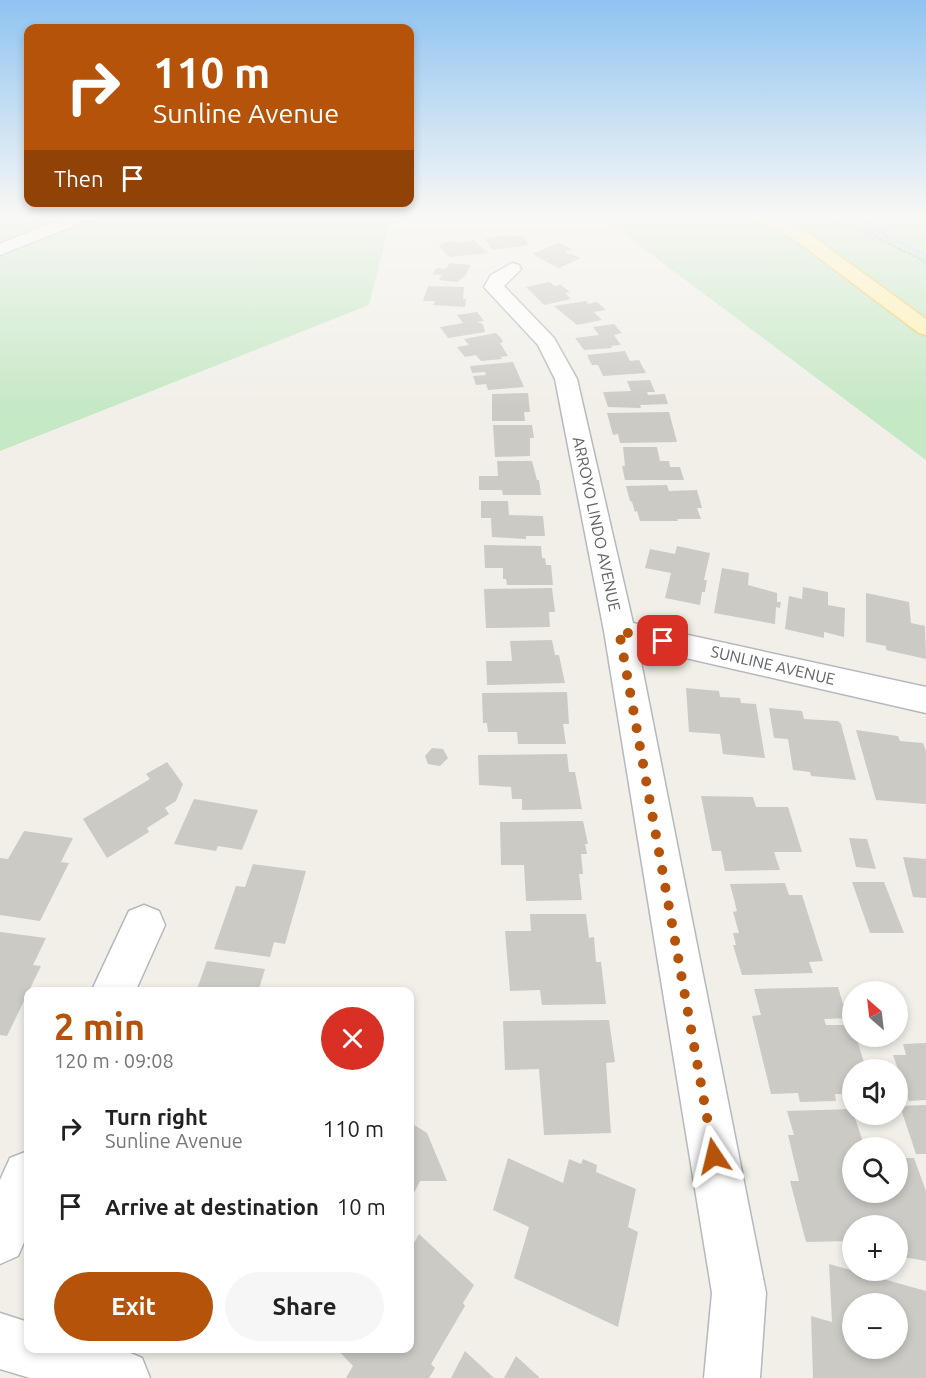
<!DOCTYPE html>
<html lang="en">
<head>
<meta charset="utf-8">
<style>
	body { margin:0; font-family:Ubuntu,sans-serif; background:#f6f6f6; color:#222; height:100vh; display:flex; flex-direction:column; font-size:22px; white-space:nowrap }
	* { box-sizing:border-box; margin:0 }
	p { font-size:20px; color:#767676 }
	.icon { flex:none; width:33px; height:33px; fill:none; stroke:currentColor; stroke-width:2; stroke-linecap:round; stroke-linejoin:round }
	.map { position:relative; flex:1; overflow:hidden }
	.panel { position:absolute; left:24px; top:987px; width:390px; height:366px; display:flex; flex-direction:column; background:#fff; border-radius:12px; box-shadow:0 3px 9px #0003 }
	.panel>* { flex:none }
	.top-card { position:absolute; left:24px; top:24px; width:390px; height:183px; border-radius:12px; box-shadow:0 3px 9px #0003; background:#b45309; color:#fff; overflow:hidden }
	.needle { width:39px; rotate:332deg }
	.fabs { position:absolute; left:842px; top:981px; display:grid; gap:12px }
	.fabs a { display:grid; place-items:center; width:66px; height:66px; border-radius:50%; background:#fff; box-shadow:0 3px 9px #0003; font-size:30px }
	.pin { position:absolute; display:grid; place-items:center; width:51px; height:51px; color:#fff; margin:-26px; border-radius:12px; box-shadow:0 3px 9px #0006 }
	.me { position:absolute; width:66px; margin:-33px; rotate:350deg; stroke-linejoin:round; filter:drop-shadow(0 0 4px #0008) }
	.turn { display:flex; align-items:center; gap:21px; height:126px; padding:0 30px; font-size:27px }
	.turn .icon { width:78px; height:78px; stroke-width:2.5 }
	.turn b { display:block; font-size:42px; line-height:51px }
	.then { display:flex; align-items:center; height:57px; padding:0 30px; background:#0003; gap:12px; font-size:22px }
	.round { display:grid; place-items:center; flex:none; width:63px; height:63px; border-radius:32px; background:#f6f6f6 }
	.overview { display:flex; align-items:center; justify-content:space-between; height:102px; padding:0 30px }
	h1 { font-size:36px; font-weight:700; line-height:45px; color:#b45309 }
	.primary-button { display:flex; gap:12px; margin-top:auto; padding:12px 30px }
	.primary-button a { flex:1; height:69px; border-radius:36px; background:#b45309; color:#fff; font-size:24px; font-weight:700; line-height:69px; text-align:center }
	.primary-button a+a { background:#f6f6f6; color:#222 }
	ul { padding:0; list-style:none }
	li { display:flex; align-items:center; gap:18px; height:78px; padding:0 30px }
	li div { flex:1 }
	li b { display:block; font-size:22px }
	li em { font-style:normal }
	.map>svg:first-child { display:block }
</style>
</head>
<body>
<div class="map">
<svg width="926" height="1378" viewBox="0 0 926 1378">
	<rect width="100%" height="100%" fill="#f1efe8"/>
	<path fill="#c5e8c5" d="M 0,216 L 427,216 L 390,221 L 369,305 L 0,451 Z
		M 600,216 L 926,216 L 926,460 Z"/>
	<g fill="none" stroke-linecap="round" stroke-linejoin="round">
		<path fill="#aadaff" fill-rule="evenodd" d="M 848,216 L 854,216 L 926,254 L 926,257 Z"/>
	</g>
	<path fill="#cccac5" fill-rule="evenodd" d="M 506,235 L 507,237 L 523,236 L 529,245 L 492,250 L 485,239 Z
		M 454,240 L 456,243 L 474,240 L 488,253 L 449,257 L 438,245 Z
		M 559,243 L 572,249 L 565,252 L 581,258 L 559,268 L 532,254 Z
		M 450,263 L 470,265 L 466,275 L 457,282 L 439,280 L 442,275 L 432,274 L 437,268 L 445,269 Z
		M 549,282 L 555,286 L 561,285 L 570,292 L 565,293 L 571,299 L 544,305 L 526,287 Z
		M 428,286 L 464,287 L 463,299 L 466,299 L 465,307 L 433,305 L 435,301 L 423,301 Z
		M 586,301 L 588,304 L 597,302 L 606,310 L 594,312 L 602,320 L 577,325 L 554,306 Z
		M 477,312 L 484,321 L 477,322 L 483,324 L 485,332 L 448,338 L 440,327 L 463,323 L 457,315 Z
		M 614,324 L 622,333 L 614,335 L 621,345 L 611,346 L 612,348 L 584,350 L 575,338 L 599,335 L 593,327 Z
		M 496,333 L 502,339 L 503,342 L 500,343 L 508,356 L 501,357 L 502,359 L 481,361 L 476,355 L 465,357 L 457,347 L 469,345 L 464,339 Z
		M 625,351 L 630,361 L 639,360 L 646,373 L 603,376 L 598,365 L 592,365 L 587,355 Z
		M 513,362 L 524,387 L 488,390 L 486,384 L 476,385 L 473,376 L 486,375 L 485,372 L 472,373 L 470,366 Z
		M 650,380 L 655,392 L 647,392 L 648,395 L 665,394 L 668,404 L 640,405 L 641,408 L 608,407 L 603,392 L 631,391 L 627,381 Z
		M 528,393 L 530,412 L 524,412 L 525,421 L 492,421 L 492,394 Z
		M 669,412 L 677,442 L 620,443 L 618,434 L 613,435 L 607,413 Z
		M 493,425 L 532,425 L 534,438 L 530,438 L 530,456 L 495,457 Z
		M 623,447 L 657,447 L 660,461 L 669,461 L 670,467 L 680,467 L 684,480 L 625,480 L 622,466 L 625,466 Z
		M 497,461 L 532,461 L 537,480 L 539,480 L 541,495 L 503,495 L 502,490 L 479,490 L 479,476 L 498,476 Z
		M 667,485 L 669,491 L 697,490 L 702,508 L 697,508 L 701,519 L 677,519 L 678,521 L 640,521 L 637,511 L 635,512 L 632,502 L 630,501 L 626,486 Z
		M 481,501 L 508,501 L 509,515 L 543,516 L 545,536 L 526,536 L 526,539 L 492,537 L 491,518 L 481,518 Z
		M 484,545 L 541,546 L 542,558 L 545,558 L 546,565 L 551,565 L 553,585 L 507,585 L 506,579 L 503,579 L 503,568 L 485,568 Z
		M 677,546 L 710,553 L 704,580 L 707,580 L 705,592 L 702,592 L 700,605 L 665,598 L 671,573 L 645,568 L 650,549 L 675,554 Z
		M 722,568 L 749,573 L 748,585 L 777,593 L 777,602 L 781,602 L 780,608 L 776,607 L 775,624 L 714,613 Z
		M 803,587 L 828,592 L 828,605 L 845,608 L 844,637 L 824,632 L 824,638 L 785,629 L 789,596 L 802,599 Z
		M 552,588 L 555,612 L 549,612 L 550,627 L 486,628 L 484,589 Z
		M 866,593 L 909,602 L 911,623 L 925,626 L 926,659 L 886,650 L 886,646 L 866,642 Z
		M 552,640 L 555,655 L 559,655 L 565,683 L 487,685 L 486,661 L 512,661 L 510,641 Z
		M 686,688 L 719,691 L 720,697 L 740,698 L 741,703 L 756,704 L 765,758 L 723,754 L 720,734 L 689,732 Z
		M 567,692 L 569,724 L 563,724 L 566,744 L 518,744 L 517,732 L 488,732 L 487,723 L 483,723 L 482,693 Z
		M 769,708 L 802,711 L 804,719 L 838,721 L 841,724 L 856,780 L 811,776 L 810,772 L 793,770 L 788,739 L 774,738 Z
		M 856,730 L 898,736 L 900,741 L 923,743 L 926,751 L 926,804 L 876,800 Z
		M 432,748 L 443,749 L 448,758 L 440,766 L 428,764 L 425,756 Z
		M 567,754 L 569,772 L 575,772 L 582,809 L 522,810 L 522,799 L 512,799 L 511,787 L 479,785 L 478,755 Z
		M 167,762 L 183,784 L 176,801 L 165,808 L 169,814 L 147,828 L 149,832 L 107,858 L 83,819 L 150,779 L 146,774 Z
		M 701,796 L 753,797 L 756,807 L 788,807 L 802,852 L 774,852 L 780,870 L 725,871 L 721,851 L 712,851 Z
		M 194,799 L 258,810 L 242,850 L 218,846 L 216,851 L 174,844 Z
		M 583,821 L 588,844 L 585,844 L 587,854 L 581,854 L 583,874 L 579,874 L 582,900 L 526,901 L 524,865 L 501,865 L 500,822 Z
		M 24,831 L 73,838 L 61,862 L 69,863 L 40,921 L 0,915 L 0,858 L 8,859 Z
		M 849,838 L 867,839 L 876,869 L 856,867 Z
		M 903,857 L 926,859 L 926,898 L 913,897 Z
		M 253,864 L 306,871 L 285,944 L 274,942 L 270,957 L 214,949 L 236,886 L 245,887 Z
		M 852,882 L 884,882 L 904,933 L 870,933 Z
		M 785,883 L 789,895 L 802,895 L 823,961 L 809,962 L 813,973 L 742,975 L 733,945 L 736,945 L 733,933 L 739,933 L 733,912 L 737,911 L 730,884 Z
		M 530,914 L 586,914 L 589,938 L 594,937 L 596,962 L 601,962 L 606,1004 L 542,1005 L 540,990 L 510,991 L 505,931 L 531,931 Z
		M 0,932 L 46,938 L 33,965 L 41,966 L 7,1036 L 0,1035 Z
		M 207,961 L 265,969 L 258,992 L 187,992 L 188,988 L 197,989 Z
		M 838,987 L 843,1004 L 847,1004 L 851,1018 L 824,1019 L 826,1025 L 852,1025 L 852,1036 L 856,1036 L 865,1066 L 883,1066 L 884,1070 L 852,1070 L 852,1094 L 835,1094 L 836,1101 L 800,1102 L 798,1093 L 771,1094 L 752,1016 L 761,1015 L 754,989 Z
		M 609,1020 L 615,1062 L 606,1063 L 611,1133 L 544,1135 L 539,1069 L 505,1070 L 503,1021 Z
		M 926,1043 L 926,1100 L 909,1101 L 893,1055 L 906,1055 L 903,1044 Z
		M 926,1105 L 926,1154 L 916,1154 L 900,1106 Z
		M 852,1109 L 865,1148 L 852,1148 L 852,1192 L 897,1192 L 897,1158 L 914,1158 L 926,1191 L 926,1261 L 897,1256 L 897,1226 L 852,1226 L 852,1241 L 806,1242 L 790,1181 L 799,1181 L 788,1135 L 794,1135 L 787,1111 Z
		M 411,1123 L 427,1133 L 447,1181 L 420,1181 L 410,1201 Z
		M 508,1158 L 563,1183 L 569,1159 L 581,1164 L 583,1159 L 597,1165 L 596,1172 L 636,1189 L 628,1227 L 638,1232 L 618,1327 L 514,1278 L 529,1227 L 493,1210 Z
		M 419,1234 L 474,1285 L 463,1303 L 465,1306 L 431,1364 L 435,1368 L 429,1378 L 346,1378 L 353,1366 L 336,1348 L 410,1348 L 410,1250 Z
		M 829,1264 L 926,1291 L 926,1378 L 813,1378 L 811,1316 L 832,1322 ZM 852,1304 L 897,1304 L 897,1348 L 852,1348 Z
		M 465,1351 L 494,1378 L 451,1378 Z
		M 516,1356 L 540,1378 L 504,1378 Z"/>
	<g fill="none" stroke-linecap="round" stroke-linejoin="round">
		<defs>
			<path id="minor" d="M 67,216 L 90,216 L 88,220 L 0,255 L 0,244 Z
				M 512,263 L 519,265 L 521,269 L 504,286 L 554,338 L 577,379 L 633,623 L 926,687 L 926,713 L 638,647 L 766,1293 L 760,1378 L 704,1378 L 712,1293 L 604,631 L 555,379 L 538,345 L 484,287 L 491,275 Z
				M 144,905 L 159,911 L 165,925 L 135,992 L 91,992 L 129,911 Z
				M 28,1151 L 28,1233 L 18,1256 L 0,1264 L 0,1180 L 10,1158 Z
				M 0,1313 L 28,1322 L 28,1348 L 119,1348 L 142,1358 L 150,1378 L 30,1378 L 0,1369 Z"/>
			<path id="major" d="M 755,216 L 776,216 L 811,235 L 926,319 L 926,335 L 919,333 L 799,243 Z"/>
		</defs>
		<use href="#minor" stroke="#b5b8bc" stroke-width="3"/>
		<use href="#major" stroke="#f2c960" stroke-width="3"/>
		<path stroke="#9cc7a9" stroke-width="2" stroke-dasharray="4 1.5" stroke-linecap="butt" d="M 834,216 L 926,262"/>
		<use href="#minor" fill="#fff" fill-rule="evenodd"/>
		<use href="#major" fill="#fff2af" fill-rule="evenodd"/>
	</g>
	<linearGradient id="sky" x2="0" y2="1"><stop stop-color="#8fc3f1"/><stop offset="0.53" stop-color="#f9f8f5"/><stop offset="1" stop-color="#f9f8f5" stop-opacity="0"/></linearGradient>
	<rect width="926" height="409" fill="url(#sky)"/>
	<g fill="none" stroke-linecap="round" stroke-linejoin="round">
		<path stroke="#b45309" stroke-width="10" stroke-dasharray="0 18" d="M 663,641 L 619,631 L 714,1156"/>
	</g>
	<g text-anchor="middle" stroke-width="4.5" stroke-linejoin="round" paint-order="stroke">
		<g font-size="16" fill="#5f6368" stroke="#fff">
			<text transform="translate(597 524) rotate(78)" y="6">ARROYO LINDO AVENUE</text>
			<text transform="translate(773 665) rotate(13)" y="6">SUNLINE AVENUE</text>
		</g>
	</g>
</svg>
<div class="fabs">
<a><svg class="needle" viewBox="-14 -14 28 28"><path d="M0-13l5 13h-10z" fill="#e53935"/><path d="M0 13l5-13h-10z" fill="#767676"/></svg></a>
<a><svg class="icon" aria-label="sound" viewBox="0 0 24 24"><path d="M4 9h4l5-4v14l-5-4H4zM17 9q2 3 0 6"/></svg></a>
<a><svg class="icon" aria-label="search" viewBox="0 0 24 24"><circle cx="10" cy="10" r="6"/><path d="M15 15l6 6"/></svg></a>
<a>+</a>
<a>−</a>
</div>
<div class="pin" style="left:663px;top:641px;background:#d93025"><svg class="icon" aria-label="arrive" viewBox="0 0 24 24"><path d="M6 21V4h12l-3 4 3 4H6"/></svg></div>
<svg class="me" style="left:714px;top:1156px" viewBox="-20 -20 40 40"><path d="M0-17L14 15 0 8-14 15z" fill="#b45309" stroke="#fff" stroke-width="4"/></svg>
<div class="top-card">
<div class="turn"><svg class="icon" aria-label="right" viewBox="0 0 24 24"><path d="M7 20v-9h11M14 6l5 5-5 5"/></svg><div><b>110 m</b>Sunline Avenue</div></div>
<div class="then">Then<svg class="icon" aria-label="arrive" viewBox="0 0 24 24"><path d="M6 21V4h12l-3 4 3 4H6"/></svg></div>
</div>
<section class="panel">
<div class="overview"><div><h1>2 min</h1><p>120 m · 09:08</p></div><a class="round" style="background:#d93025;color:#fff"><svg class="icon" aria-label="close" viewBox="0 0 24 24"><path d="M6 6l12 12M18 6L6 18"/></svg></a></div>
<ul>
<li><svg class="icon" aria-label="right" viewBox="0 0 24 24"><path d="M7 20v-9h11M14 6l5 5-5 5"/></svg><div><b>Turn right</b><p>Sunline Avenue</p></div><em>110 m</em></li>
<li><svg class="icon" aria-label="arrive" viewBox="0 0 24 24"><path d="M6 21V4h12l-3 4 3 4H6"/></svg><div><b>Arrive at destination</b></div><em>10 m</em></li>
</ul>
<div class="primary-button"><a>Exit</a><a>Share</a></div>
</section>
</div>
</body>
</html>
